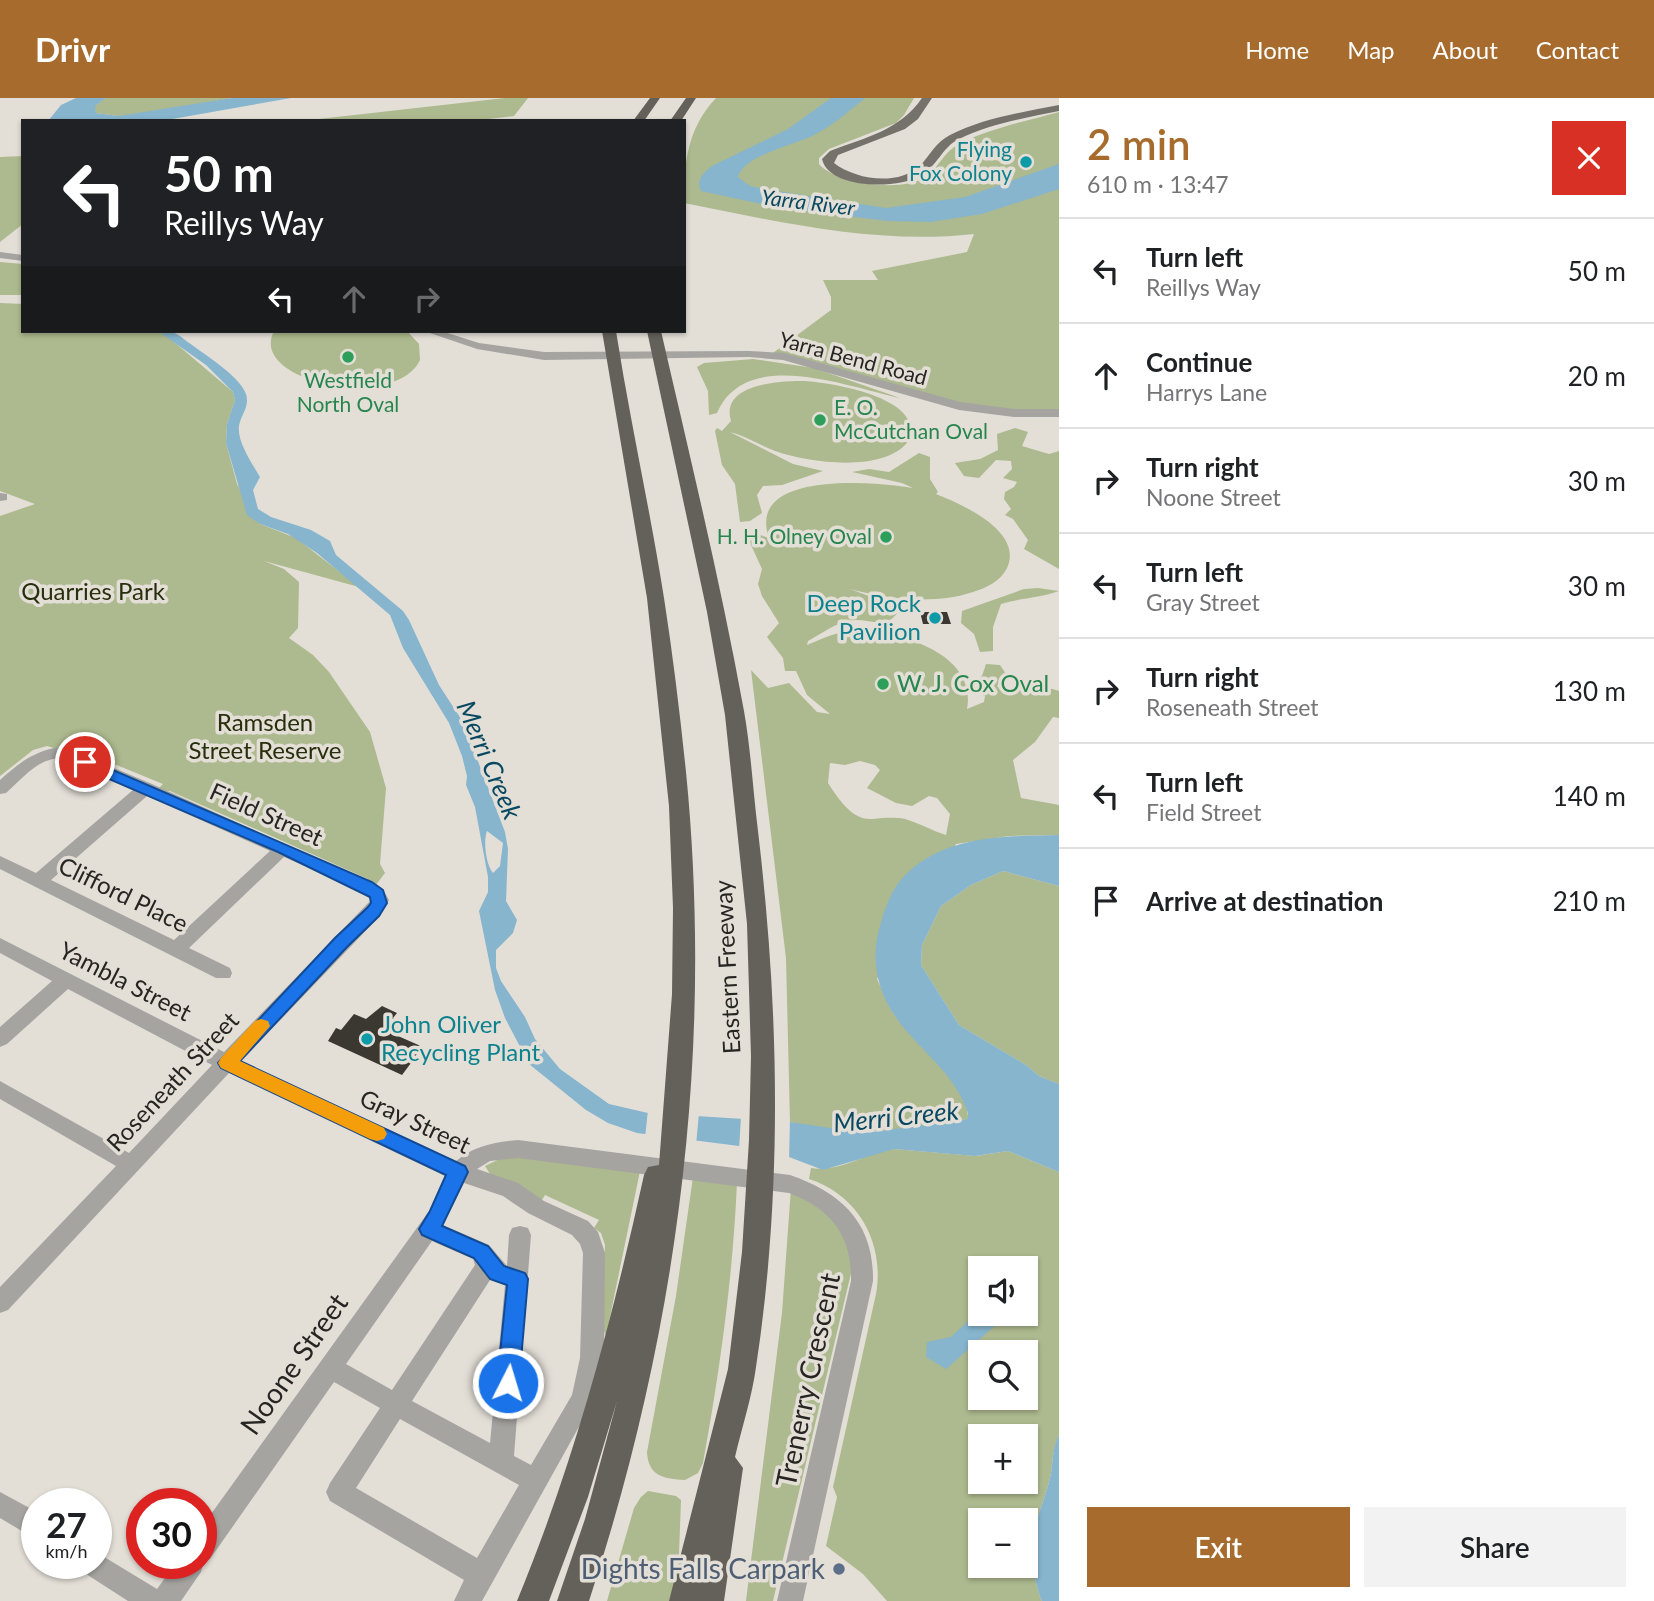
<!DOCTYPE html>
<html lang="en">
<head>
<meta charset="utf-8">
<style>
	body { margin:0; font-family:Lato,sans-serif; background:#f2f2f2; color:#202124; height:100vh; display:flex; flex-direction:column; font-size:26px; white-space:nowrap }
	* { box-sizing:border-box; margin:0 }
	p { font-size:23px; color:#757577 }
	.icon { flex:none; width:38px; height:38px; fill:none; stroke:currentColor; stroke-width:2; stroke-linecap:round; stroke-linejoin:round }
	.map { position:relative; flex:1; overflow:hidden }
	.sheet { display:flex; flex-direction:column; background:#fff; width:595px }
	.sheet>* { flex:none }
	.hud { position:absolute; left:21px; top:21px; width:665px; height:214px; border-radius:0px; box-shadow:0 2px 5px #0004; background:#202124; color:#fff; overflow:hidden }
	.controls { position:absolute; left:968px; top:1158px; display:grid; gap:14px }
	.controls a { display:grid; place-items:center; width:70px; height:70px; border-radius:0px; background:#fff; box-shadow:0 2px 5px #0004; font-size:35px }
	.speed { position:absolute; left:21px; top:1390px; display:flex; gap:14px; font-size:35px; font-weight:700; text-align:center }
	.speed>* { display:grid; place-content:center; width:91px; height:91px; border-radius:50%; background:#fff; box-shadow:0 2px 5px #0004; line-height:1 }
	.speed small { font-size:18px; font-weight:400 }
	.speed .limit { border:10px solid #d22; background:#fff; color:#111 }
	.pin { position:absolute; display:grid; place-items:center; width:60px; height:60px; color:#fff; margin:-30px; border:4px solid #fff; border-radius:50%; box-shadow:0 2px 7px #0007 }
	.me { position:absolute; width:77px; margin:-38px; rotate:5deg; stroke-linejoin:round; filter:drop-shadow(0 0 5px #0008) }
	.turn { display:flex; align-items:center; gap:24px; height:147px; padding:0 28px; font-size:32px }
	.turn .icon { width:91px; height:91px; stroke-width:2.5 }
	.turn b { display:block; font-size:49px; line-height:60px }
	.lanes { display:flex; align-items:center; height:66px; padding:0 28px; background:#0003; justify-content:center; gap:35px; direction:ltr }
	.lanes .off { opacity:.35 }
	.round { display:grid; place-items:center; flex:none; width:74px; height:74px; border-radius:0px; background:#f2f2f2 }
	.overview { display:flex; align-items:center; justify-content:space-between; height:119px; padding:0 28px }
	h1 { font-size:42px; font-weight:600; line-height:52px; color:#a76c2d }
	.primary-button { display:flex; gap:14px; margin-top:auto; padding:14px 28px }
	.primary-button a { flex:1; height:80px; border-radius:0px; background:#a76c2d; color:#fff; font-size:28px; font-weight:600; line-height:80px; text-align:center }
	.primary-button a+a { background:#f2f2f2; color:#202124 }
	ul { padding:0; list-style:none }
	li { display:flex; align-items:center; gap:21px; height:105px; padding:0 28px; border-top:2px solid #e0e0e0 }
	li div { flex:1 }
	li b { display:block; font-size:26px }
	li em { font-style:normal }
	header { display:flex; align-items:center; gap:42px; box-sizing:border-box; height:98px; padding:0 35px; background:#a76c2d; color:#fff }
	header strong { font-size:33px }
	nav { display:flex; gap:38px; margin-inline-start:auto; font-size:24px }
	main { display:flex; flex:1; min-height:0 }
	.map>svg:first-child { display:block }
</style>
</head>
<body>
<header>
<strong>Drivr</strong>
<nav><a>Home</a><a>Map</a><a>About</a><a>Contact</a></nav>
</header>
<main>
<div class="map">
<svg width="1059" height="1503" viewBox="0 0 1059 1503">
	<rect width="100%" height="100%" fill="#e3dfd7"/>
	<path fill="#adb98e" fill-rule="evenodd" d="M 106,0 L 232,0 L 146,16 L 118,18 L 96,15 L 94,8 Z
		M 505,0 L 528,0 L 514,18 L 471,23 L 301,23 Z
		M 716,0 L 914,0 L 904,17 L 896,25 L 829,51 L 819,60 L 819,66 C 837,87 905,95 927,78 C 941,67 942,55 961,45 C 992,30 1026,23 1059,14 L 1059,315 L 979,311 L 773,255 L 831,212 L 831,199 L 823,182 L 878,182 L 872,173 L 967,154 L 974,136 C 876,147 780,124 684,105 C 684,65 687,31 716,0 Z
		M 23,58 L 23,126 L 0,144 L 0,59 Z
		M 0,164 L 23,166 L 23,197 L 0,197 Z
		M 0,205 L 23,206 L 23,233 L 158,233 L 167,238 L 233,294 L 235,302 L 227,326 L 226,345 L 237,386 L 260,426 L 296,440 L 359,489 L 264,463 L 284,471 L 299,484 L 298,530 L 289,540 L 313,557 L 329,574 L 370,634 L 386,690 L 380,766 L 385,775 L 375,788 L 368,785 L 368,781 L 170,693 L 157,692 L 163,686 L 80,652 L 74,656 L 47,648 L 33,652 L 0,678 L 0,418 L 35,406 L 0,393 Z
		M 274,233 L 407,233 L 419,246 L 420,262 C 396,314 247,284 274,233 Z
		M 753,261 L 814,270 L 900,300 C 847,289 746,248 717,315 L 709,317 L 708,293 L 697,269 L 704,265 Z
		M 805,283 C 832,285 923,299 910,341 C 887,376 809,365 775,353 C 759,347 746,338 730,334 L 793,366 L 823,373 L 782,387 L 763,388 L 757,397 L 762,415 L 750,423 L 740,424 L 735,386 L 722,367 L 715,333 L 717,330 L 722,333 L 731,323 C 720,285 781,283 805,283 Z
		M 1015,330 L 1028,334 L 1022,348 L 1049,356 L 1059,353 L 1059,471 L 1024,451 L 1028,442 L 1013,421 L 1005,417 L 1011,411 L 1004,401 L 1005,394 L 1014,389 L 1017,384 L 1003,380 L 1012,371 L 1011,363 L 996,362 L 979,380 L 964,378 L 955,365 L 980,361 L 998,352 L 997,336 Z
		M 919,355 L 930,359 L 930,381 L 938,394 L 936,396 C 961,406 1024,433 1007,470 C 1001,483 986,490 973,494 C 934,507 889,501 850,491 L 890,506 L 898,514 C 885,534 867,518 848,523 C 834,526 821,536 808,543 L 807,547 C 820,542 832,535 847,534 C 892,530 978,553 967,611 L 984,604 L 985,598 L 972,593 L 975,583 L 982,578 L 986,566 L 1000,567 L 1006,576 L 997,588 L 1005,595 L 1022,582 L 1059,593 L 1059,620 L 1053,619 L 1035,644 L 1013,662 L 1021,700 L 1059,707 L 1059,737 L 1009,738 L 956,746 L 877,881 C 883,893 888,909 897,920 C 917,945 969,986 968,1020 C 957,1025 942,1026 930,1027 C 874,1036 845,1035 790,1024 L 786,860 L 751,572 L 768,590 L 789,585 L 817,614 L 830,616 L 807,597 L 796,573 L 785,573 L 783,560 L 767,539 L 779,525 L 762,498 L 758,486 L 762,471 L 746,436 L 748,433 L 769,440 C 745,371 879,384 913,390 L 902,385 L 852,374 L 869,371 L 889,374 ZM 860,663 L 875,667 L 880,672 L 867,690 L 896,705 L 912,708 L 929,698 L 937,700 L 950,716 L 946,737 C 933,733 919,725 905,721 C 893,719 884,720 873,721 C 852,723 838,700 828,685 L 830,665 L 845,667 Z
		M 1038,490 L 1059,493 C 1040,500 1020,500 1001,506 L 993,529 L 993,553 L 980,554 L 974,536 L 961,525 L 962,513 L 1024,491 Z
		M 1003,773 L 1059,788 L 1059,986 L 1039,978 L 1026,967 L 959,927 L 921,867 L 922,847 L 941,808 L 971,787 Z
		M 894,1051 L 976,1058 L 1008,1053 L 1059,1074 L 1059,1337 C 1051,1356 1054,1362 1050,1380 C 1047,1394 1041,1408 1037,1422 C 1030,1445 1032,1481 1042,1503 L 887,1503 L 863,1476 L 826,1448 L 837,1399 L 833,1389 L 876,1196 C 885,1146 859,1097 809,1081 L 811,1070 C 838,1075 866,1055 894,1051 ZM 980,1171 L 1026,1171 L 1026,1216 L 980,1216 ZM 980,1255 L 1026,1255 L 1026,1300 L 980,1300 ZM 980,1339 L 1026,1339 L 1026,1384 L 980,1384 ZM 980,1423 L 1026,1423 L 1026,1468 L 980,1468 Z
		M 508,1057 L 640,1073 L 606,1238 L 601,1226 L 605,1147 L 601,1135 L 594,1130 L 599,1122 L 545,1097 L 540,1105 L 490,1076 L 485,1068 Z
		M 693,1079 L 737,1084 C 733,1178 720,1272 703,1365 L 698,1375 L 685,1382 C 664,1381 648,1378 647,1354 L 676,1198 Z
		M 791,1090 L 807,1096 L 846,1131 L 853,1167 L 773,1503 L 746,1503 L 782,1215 Z
		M 648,1393 L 676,1398 L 681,1402 L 679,1456 L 671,1503 L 607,1503 L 634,1410 L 641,1399 Z"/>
	<path fill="#87b5ce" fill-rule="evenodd" d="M 76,0 L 106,0 L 95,8 L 96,15 L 118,18 L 232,0 L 291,0 L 161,23 L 48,23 L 61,7 Z
		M 831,0 L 865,0 C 848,14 831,29 812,38 C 794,47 742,58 738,79 L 750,88 L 764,91 L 886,110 L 965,99 L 1059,66 L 1059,91 L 982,116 L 930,124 L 888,123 L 780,110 L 701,93 C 695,81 705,73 714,67 L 788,31 Z
		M 158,233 L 171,233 L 180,238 C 197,252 239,276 246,296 C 250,309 241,316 239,328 C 237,344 252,365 260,379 L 253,392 L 258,411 L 271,419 L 311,432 L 330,443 L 336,457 L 403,513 L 409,522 L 439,587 L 463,624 L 505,734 L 508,751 L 506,803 L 517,822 L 513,835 L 496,852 L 496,870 L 501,883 L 525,919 L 535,941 L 560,971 L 609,1006 L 648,1015 L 790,1024 L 864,1035 L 963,1022 L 968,1020 L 968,1015 C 954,973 919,953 895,918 C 877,892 871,861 879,832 C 883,817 890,794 900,783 C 939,737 1004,738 1059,737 L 1059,788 L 1003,773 L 971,787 L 941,808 L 922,847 L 921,867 L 959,927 L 1026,967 L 1039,978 L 1059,986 L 1059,1074 L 1008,1053 L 975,1058 L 894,1051 L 823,1072 L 789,1059 L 739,1048 L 637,1035 L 608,1025 L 586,1012 L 529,966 L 505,920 L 495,892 L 479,813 L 488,794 L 488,779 L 475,709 L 466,687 L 467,678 L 462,658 L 449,625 L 403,550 L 390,517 L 317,455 L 288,436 L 260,426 L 247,417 L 226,345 L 227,326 L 235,302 L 233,294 L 206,267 ZM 487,733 L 503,745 L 500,768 L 493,775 C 486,767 483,743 487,733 Z
		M 980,1212 L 980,1216 L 1008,1216 L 946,1271 L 926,1259 L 927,1244 L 951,1239 Z
		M 1059,1337 L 1059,1503 L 1042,1503 C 1032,1481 1030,1445 1037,1422 C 1041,1408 1047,1394 1050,1380 C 1054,1363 1051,1354 1059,1337 Z"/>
	<path fill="#e3dfd7" d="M 648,1012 L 699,1015 L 696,1047 L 645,1040 Z
		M 741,1019 L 790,1021 L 789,1063 L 739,1052 Z"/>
	<path fill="#3b3731" d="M 920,514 L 947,514 L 951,526 L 923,526 Z
		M 382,908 L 397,915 L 393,920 L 401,924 L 398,927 L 405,929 L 398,938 L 423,949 L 402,977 L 328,943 L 336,930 L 341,932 L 354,916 L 366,921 Z"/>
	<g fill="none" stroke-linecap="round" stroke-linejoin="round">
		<path fill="#a5a4a1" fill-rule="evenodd" d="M 0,154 L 23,157 L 23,163 L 0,160 Z
			M 424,233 L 441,233 L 479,245 L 544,254 L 749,253 L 784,255 L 960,304 L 1014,311 L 1059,311 L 1059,319 L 1014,319 L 959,312 L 783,262 L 749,259 L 544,262 L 477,251 Z
			M 0,395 L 7,396 L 7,402 L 0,403 Z
			M 54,650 L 69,651 L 152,686 L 382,790 L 389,802 L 379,819 L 241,963 L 456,1063 C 474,1048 495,1044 518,1042 L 790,1077 C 842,1095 874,1125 873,1183 L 803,1503 L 777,1503 L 851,1183 C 852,1137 831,1111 789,1095 L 518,1060 L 490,1063 L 477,1071 L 518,1085 L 544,1103 L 588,1123 L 598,1134 L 605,1155 L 604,1260 L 595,1300 L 482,1503 L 454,1503 L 464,1482 L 330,1403 L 326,1394 L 330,1385 L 380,1310 L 334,1284 L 210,1461 L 204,1463 L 201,1474 L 181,1503 L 128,1503 L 83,1474 L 79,1465 L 96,1465 L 96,1454 L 157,1491 L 176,1465 L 201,1465 L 201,1430 L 429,1113 L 445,1078 L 229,975 L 8,1212 L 0,1215 L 0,1189 L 116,1068 L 0,1001 L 0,983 L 129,1055 L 212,967 L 68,891 L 7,946 L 0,949 L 0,929 L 52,883 L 0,855 L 0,840 L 224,954 L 371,802 L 360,792 L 284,759 L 189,850 L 230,870 L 232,875 L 230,880 L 216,880 L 0,771 L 0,758 L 36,775 L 133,692 L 61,660 C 38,660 22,681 6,695 L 0,696 L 0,682 C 17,667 31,655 54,650 ZM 147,698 L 270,753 L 174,842 L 51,782 ZM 464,1085 L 503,1098 L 528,1115 L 572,1137 L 580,1146 L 583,1155 L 580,1260 L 572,1297 L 531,1367 L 514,1358 L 531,1137 L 528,1130 L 520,1128 L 512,1130 L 509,1137 L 507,1168 L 489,1147 L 443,1127 ZM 432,1143 L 473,1161 L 475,1167 L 392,1292 L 346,1266 ZM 490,1182 L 505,1187 L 490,1345 L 412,1303 ZM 400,1321 L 519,1387 L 477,1460 L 356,1390 Z
			M 0,1394 L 37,1414 L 37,1442 L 0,1420 Z"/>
		<path fill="#75726c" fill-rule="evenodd" d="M 922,0 L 932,0 L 918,21 L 905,31 L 838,57 L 834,65 C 856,82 898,88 920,68 C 930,57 936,44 950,37 C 983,20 1023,14 1059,7 L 1059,13 C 1025,20 990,26 959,41 C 942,49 937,69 920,78 C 899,91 829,92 822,61 L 830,53 C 866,39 899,33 922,0 Z"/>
		<path fill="#64615a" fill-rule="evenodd" d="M 650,0 L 660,0 L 644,23 L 633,23 Z
			M 686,0 L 696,0 L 681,23 L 670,23 Z
			M 602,233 L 616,233 C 630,323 650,411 664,500 C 673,558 680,616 686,674 C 714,956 677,1234 589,1503 L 557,1503 L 585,1421 L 617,1303 L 588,1399 L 549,1503 L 517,1503 C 574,1365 612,1223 644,1077 L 648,1069 L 659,1067 L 672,896 L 673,810 L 669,708 L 647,500 Z
			M 647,233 L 661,233 C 690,359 721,486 744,613 C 751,653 753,693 758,733 C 779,910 783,1092 756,1269 C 752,1299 742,1329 735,1359 L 743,1370 L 724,1503 L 669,1503 L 728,1271 L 742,1154 L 749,1042 L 751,958 L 747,826 L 725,617 L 707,514 Z"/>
	</g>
	<path fill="#1a73e8" stroke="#114b97" stroke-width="2" d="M 85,660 L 372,784 L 383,792 L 387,805 L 379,818 L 347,849 L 240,963 L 465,1068 L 468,1074 L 442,1128 L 488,1148 L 504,1168 L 525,1175 L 528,1181 L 519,1285 L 516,1292 L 508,1295 L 500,1292 L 497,1285 L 507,1187 L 490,1181 L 474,1160 L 422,1137 L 419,1131 L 430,1113 L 446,1077 L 221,970 L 218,965 L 335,840 L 367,810 L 371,805 L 370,799 L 278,754 L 79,668 L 77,664 Z"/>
	<path fill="#f59e0b" d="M 261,921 L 268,923 L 270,928 L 240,963 L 384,1030 L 387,1036 L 384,1041 L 377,1043 L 370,1041 L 221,970 L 218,965 L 221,960 L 255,923 Z"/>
	<g fill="#0f9aa8" stroke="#e3dfd7" stroke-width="2.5">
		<circle cx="1026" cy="64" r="7"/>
		<circle cx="935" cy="520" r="7"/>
		<circle cx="367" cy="941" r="7"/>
	</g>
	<g fill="#2e9e5b" stroke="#e3dfd7" stroke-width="2.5">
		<circle cx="348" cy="259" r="7"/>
		<circle cx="820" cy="322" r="7"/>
		<circle cx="886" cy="439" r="7"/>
		<circle cx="883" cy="586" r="7"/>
	</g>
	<circle fill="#5c6f8a" stroke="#e3dfd7" stroke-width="2.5" cx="839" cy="1471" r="7"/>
	<g text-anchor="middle" stroke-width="7" stroke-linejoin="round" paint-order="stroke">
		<g font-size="21" fill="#0d838f" stroke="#e3dfd7" text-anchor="end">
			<text x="1012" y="59">Flying<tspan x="1012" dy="24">Fox Colony</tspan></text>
		</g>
		<g font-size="21" font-style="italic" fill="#084861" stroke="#e3dfd7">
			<text transform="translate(808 105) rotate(7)" y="7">Yarra River</text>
		</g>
		<g font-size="21" fill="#272522" stroke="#e3dfd7">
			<text transform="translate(853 261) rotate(15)" y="7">Yarra Bend Road</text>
		</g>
		<g font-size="21" fill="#27864d" stroke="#e3dfd7">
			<text x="348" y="290">Westfield<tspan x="348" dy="24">North Oval</tspan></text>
			<text x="834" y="317" text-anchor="start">E. O.<tspan x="834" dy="24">McCutchan Oval</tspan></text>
			<text x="872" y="446" text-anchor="end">H. H. Olney Oval</text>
		</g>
		<g font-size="24" fill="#282f0c" stroke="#e3dfd7">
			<text x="93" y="502">Quarries Park</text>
			<text x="265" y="633">Ramsden<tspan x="265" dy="28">Street Reserve</tspan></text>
		</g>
		<g font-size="24" fill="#0d838f" stroke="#e3dfd7" text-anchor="end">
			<text x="921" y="514">Deep Rock<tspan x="921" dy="28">Pavilion</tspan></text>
			<text x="381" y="935" text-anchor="start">John Oliver<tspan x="381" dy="28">Recycling Plant</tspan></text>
		</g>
		<g font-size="24" fill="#27864d" stroke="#e3dfd7" text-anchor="start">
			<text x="897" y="594">W. J. Cox Oval</text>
		</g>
		<g font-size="24" fill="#272522" stroke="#e3dfd7">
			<text transform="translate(266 717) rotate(24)" y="8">Field Street</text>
			<text transform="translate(123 797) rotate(26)" y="8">Clifford Place</text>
			<text transform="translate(728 869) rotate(-93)" y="8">Eastern Freeway</text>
			<text transform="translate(125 884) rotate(27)" y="8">Yambla Street</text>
			<text transform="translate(173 984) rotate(-47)" y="8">Roseneath Street</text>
			<text transform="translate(415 1024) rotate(25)" y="8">Gray Street</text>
		</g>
		<g font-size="26" font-style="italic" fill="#084861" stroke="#e3dfd7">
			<text transform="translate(489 662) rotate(67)" y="9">Merri Creek</text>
			<text transform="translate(896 1019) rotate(-6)" y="9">Merri Creek</text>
		</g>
		<g font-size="28" fill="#272522" stroke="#e3dfd7">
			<text transform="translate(294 1266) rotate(-55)" y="10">Noone Street</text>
			<text transform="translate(808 1282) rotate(-78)" y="10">Trenerry Crescent</text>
		</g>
		<g font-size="28" fill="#4e5e75" stroke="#e3dfd7" text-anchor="end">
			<text x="825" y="1481">Dights Falls Carpark</text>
		</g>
	</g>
</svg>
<div class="controls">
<a><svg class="icon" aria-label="sound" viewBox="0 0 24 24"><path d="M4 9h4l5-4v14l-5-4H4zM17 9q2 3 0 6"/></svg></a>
<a><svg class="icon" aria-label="search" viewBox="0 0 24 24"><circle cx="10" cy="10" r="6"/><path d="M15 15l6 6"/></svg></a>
<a>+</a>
<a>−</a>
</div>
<div class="speed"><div>27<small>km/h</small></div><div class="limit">30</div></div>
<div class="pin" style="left:85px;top:664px;background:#d93025"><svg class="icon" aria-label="arrive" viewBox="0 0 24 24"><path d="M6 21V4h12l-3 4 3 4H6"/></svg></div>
<svg class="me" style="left:508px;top:1285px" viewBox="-20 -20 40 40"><circle r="17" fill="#1a73e8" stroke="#fff" stroke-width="3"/><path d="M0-11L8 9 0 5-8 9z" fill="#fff"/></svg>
<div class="hud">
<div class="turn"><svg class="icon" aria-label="left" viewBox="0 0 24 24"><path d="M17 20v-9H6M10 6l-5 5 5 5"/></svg><div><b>50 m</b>Reillys Way</div></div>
<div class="lanes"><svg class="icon" aria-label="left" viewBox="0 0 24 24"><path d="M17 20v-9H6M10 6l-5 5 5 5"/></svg><svg class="icon off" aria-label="ahead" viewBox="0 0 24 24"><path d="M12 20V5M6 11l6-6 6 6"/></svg><svg class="icon off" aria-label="right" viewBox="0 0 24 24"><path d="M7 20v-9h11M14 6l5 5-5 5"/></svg></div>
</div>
</div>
<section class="sheet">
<div class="overview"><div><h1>2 min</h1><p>610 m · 13:47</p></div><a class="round" style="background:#d93025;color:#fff"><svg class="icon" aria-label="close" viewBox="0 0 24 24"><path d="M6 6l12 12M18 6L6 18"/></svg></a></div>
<ul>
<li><svg class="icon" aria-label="left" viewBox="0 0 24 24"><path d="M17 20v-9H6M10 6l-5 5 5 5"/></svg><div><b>Turn left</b><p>Reillys Way</p></div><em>50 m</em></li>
<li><svg class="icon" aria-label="ahead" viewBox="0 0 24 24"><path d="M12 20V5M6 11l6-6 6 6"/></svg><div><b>Continue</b><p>Harrys Lane</p></div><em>20 m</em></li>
<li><svg class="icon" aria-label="right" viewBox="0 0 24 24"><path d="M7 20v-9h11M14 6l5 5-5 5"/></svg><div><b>Turn right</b><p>Noone Street</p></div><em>30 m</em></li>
<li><svg class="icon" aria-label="left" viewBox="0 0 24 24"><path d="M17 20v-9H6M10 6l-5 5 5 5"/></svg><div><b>Turn left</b><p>Gray Street</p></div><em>30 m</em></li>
<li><svg class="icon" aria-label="right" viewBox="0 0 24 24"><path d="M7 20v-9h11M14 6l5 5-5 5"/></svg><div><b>Turn right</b><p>Roseneath Street</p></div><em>130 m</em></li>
<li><svg class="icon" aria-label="left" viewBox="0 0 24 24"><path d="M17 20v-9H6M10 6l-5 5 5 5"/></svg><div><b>Turn left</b><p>Field Street</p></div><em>140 m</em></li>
<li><svg class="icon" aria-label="arrive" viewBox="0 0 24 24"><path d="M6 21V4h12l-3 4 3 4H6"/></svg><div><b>Arrive at destination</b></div><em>210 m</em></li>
</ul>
<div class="primary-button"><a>Exit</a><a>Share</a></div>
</section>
</main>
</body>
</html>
